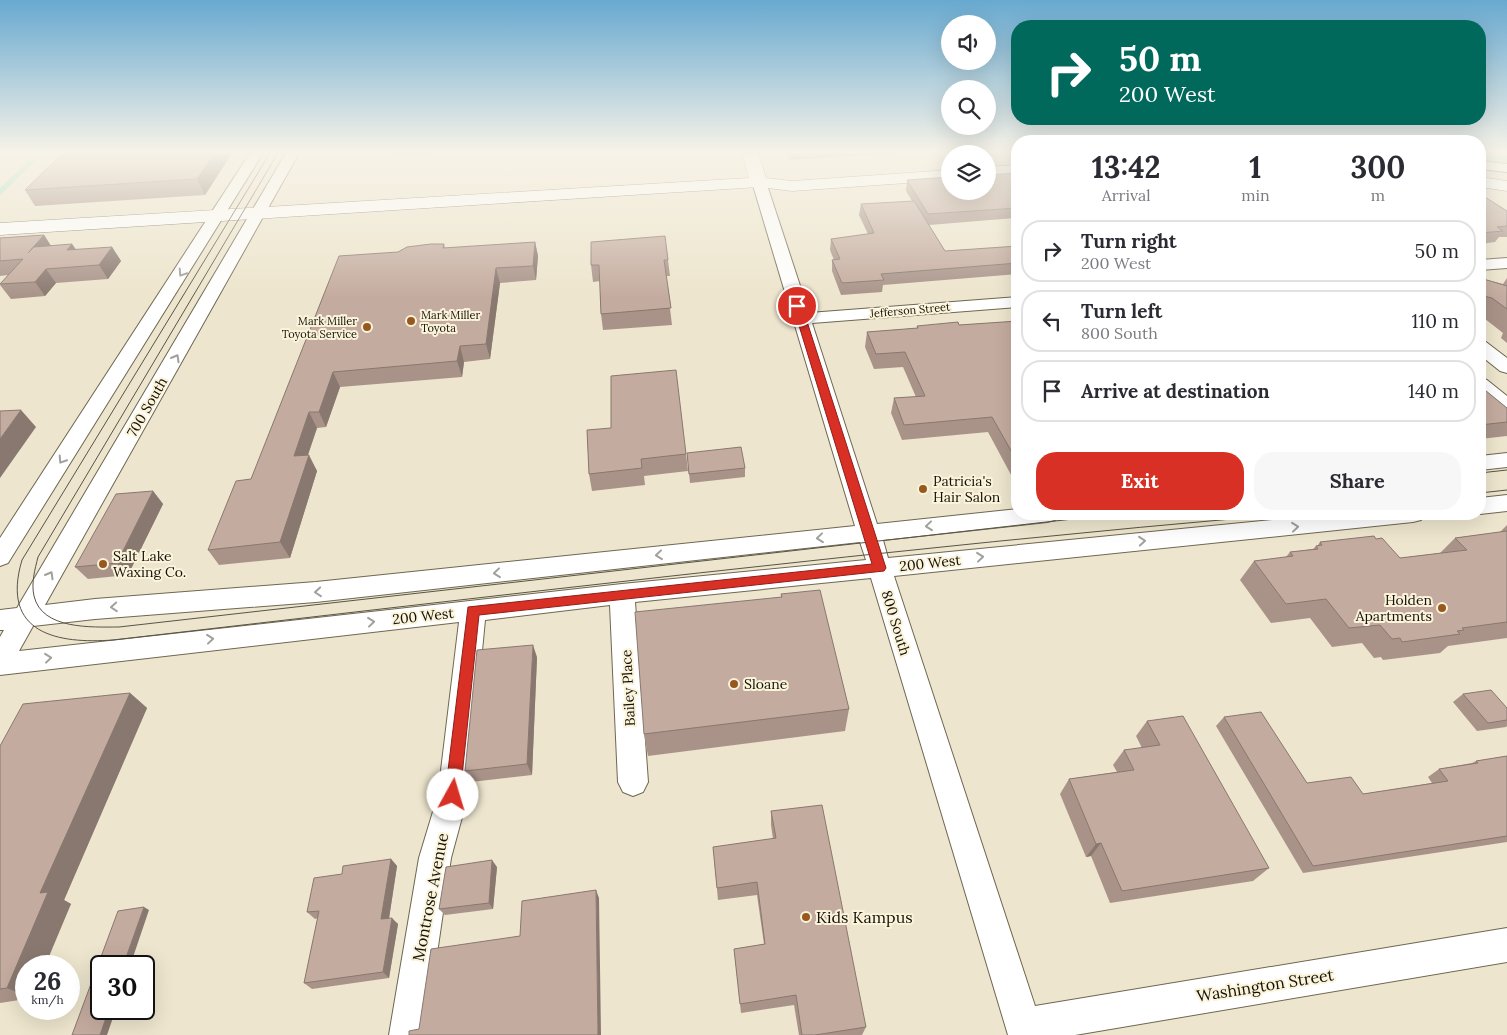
<!DOCTYPE html>
<html lang="en">
<head>
<meta charset="utf-8">
<style>
	body { margin:0; font-family:Lora,serif; background:#f7f7f7; color:#2b2b33; height:100vh; display:flex; flex-direction:column; font-size:19px; white-space:nowrap }
	* { box-sizing:border-box; margin:0 }
	p { font-size:16px; color:#7c7c81 }
	.icon { flex:none; width:28px; height:28px; fill:none; stroke:currentColor; stroke-width:2; stroke-linecap:round; stroke-linejoin:round }
	.map { position:relative; flex:1; overflow:hidden }
	.sheet { position:absolute; left:1011px; top:135px; width:475px; height:385px; display:flex; flex-direction:column; background:#fff; border-radius:20px; box-shadow:0 5px 20px #0002 }
	.sheet>* { flex:none }
	.banner { position:absolute; left:1011px; top:20px; width:475px; height:105px; border-radius:20px; box-shadow:0 5px 20px #0002; background:#00695c; color:#fff; overflow:hidden }
	.tools { position:absolute; left:941px; top:15px; display:grid; gap:10px }
	.tools a { display:grid; place-items:center; width:55px; height:55px; border-radius:50%; background:#fff; box-shadow:0 5px 20px #0002; font-size:25px }
	.speed { position:absolute; left:15px; top:955px; display:flex; gap:10px; font-size:25px; font-weight:700; text-align:center }
	.speed>* { display:grid; place-content:center; width:65px; height:65px; border-radius:50%; background:#fff; box-shadow:0 5px 20px #0002; line-height:1 }
	.speed small { font-size:12px; font-weight:400 }
	.speed .limit { border:2px solid #111; border-radius:8px; background:#fff; color:#111 }
	.pin { position:absolute; display:grid; place-items:center; width:42px; height:42px; color:#fff; margin:-21px; border:2px solid #fff; border-radius:50%; box-shadow:0 1px 5px #0007 }
	.me { position:absolute; width:55px; margin:-28px; rotate:6deg; stroke-linejoin:round; filter:drop-shadow(0 0 4px #0008) }
	.turn { display:flex; align-items:center; gap:18px; height:105px; padding:0 25px; font-size:22px }
	.turn .icon { width:65px; height:65px; stroke-width:2.5 }
	.turn b { display:block; font-size:35px; line-height:42px }
	.eta { display:flex; justify-content:space-evenly; align-items:center; height:85px; text-align:center }
	.eta b { font-size:30px; font-weight:700; line-height:35px }
	.cta { display:flex; gap:10px; margin-top:auto; padding:10px 25px }
	.cta a { flex:1; height:58px; border-radius:20px; background:#d93025; color:#fff; font-size:20px; font-weight:700; line-height:58px; text-align:center }
	.cta a+a { background:#f7f7f7; color:#2b2b33 }
	ul { padding:0; list-style:none }
	li { display:flex; align-items:center; gap:15px; height:62px; margin:0 10px 8px; padding:0 15px; border:2px solid #e1e1e2; border-radius:20px }
	li div { flex:1 }
	li b { display:block; font-size:19px }
	li em { font-style:normal }
	.map>svg:first-child { display:block }
</style>
</head>
<body>
<div class="map">
<svg width="1507" height="1035" viewBox="0 0 1507 1035">
	<rect width="100%" height="100%" fill="#ede5cd"/>
	<path fill="#a0e2c0" d="M 37,153 L 44,153 L 0,195 L 0,188 Z
		M 1480,153 L 1507,153 L 1507,164 L 1480,160 Z"/>
	<g fill="none" stroke-linecap="round" stroke-linejoin="round">
		<defs>
			<path id="minor" d="M 250,153 L 263,153 L 8,563 L 0,566 L 0,538 Z
				M 286,153 L 299,153 L 45,605 L 95,599 L 316,582 L 855,526 L 752,182 L 759,178 L 766,182 L 809,313 L 1018,297 L 1018,307 L 812,323 L 877,524 L 1018,509 L 1018,514 L 1058,514 L 1055,520 L 1047,522 L 883,540 L 888,558 L 1333,514 L 1424,514 L 1421,520 L 1413,522 L 894,576 L 1035,1006 L 1507,928 L 1507,962 L 1075,1035 L 1008,1035 L 871,578 L 635,602 L 648,782 L 643,792 L 633,796 L 623,792 L 618,782 L 610,605 L 485,620 L 468,795 L 451,858 L 425,1035 L 389,1035 L 419,858 L 438,795 L 459,622 L 0,675 L 0,637 L 4,630 L 0,630 L 0,610 L 17,608 ZM 860,542 L 866,560 L 622,584 L 19,651 L 33,626 L 95,619 L 316,602 Z
				M 1480,161 L 1507,164 L 1507,172 L 1480,169 Z
				M 1507,258 L 1507,268 L 1480,270 L 1480,260 Z
				M 1480,341 L 1486,342 L 1507,358 L 1507,373 L 1500,371 L 1480,355 Z
				M 1480,378 L 1487,380 L 1507,396 L 1507,412 L 1500,410 L 1480,394 Z
				M 1507,453 L 1507,467 L 1480,470 L 1480,456 Z
				M 1507,495 L 1507,511 L 1480,514 L 1479,514 L 1480,498 Z"/>
			<path id="major" d="M 742,153 L 758,153 L 766,178 L 792,181 L 950,170 L 950,180 L 792,191 L 759,187 L 0,235 L 0,223 L 749,178 Z
				M 1018,165 L 1018,175 L 988,177 L 988,167 Z"/>
			<path id="highway" d="M 1480,177 L 1507,181 L 1507,191 L 1480,187 Z"/>
		</defs>
		<use href="#minor" stroke="#6e6751" stroke-width="2"/>
		<use href="#major" stroke="#6e6751" stroke-width="1"/>
		<use href="#highway" stroke="#6e6751" stroke-width="1"/>
		<use href="#minor" fill="#fff" fill-rule="evenodd"/>
		<use href="#major" fill="#fff" fill-rule="evenodd"/>
		<use href="#highway" fill="#fff" fill-rule="evenodd"/>
		<path stroke="#585446" stroke-width="1" d="M 270,153 L 22,560 C 0,634 58,644 113,640 C 504,595 895,548 1287,514
			M 278,153 L 38,557 C 35,569 31,583 34,596 C 42,630 92,627 119,627 L 1117,514
			M 1480,473 L 1507,470
			M 1480,493 L 1507,490"/>
	</g>
	<path fill="#a99389" d="M 232,153 L 205,195 L 35,206 L 25,190 Z
		M 398,153 L 434,153 L 402,155 Z
		M 786,153 L 899,153 L 789,160 Z
		M 1018,173 L 1018,222 L 1015,218 L 929,225 L 945,251 L 1018,246 L 1018,274 L 883,285 L 882,292 L 841,295 L 832,271 L 832,260 L 834,260 L 830,250 L 831,239 L 868,234 L 859,215 L 861,204 L 912,201 L 906,191 L 907,180 Z
		M 1480,194 L 1507,211 L 1507,237 L 1499,237 L 1495,242 L 1480,244 Z
		M 44,235 L 51,246 L 72,244 L 76,250 L 112,247 L 121,261 L 108,279 L 56,283 L 45,296 L 11,299 L 0,285 L 8,275 L 0,276 L 0,238 Z
		M 535,242 L 538,256 L 536,280 L 500,283 L 490,359 L 464,362 L 462,377 L 340,387 L 326,427 L 317,428 L 308,455 L 317,471 L 290,558 L 219,565 L 208,550 L 251,479 L 398,252 L 444,244 L 445,248 Z
		M 668,260 L 670,276 L 666,276 L 672,325 L 603,330 L 601,314 L 600,281 L 593,282 L 591,265 Z
		M 1480,278 L 1503,284 L 1507,278 L 1507,343 L 1501,338 L 1503,333 L 1480,315 Z
		M 1018,321 L 1018,486 L 1017,486 L 988,432 L 902,440 L 891,413 L 894,398 L 916,397 L 903,367 L 874,369 L 865,347 L 867,332 L 917,328 L 917,326 L 959,325 Z
		M 1480,386 L 1507,408 L 1507,436 L 1480,439 Z
		M 587,430 L 686,454 L 688,471 L 644,476 L 645,485 L 592,491 L 589,474 Z
		M 687,453 L 745,468 L 745,477 L 690,483 Z
		M 153,491 L 163,504 L 128,575 L 88,579 L 75,567 Z
		M 1507,525 L 1507,638 L 1448,646 L 1440,653 L 1383,660 L 1381,657 L 1374,658 L 1362,643 L 1332,647 L 1310,618 L 1271,623 L 1240,580 L 1254,561 L 1286,557 L 1290,552 L 1313,549 L 1316,546 L 1318,545 L 1320,542 L 1376,539 L 1400,558 L 1440,553 L 1455,538 L 1500,532 Z
		M 781,594 L 849,709 L 845,731 L 648,756 L 644,734 L 781,597 Z
		M 537,657 L 532,775 L 471,782 L 465,771 Z
		M 130,693 L 147,708 L 64,900 L 71,904 L 26,966 L 26,999 L 0,1003 L 0,746 Z
		M 1463,694 L 1507,708 L 1507,726 L 1506,727 L 1477,731 L 1453,702 Z
		M 1224,717 L 1307,783 L 1363,794 L 1432,783 L 1428,777 L 1439,769 L 1472,763 L 1476,761 L 1507,756 L 1507,842 L 1303,873 L 1216,726 Z
		M 1147,721 L 1269,868 L 1253,881 L 1110,903 L 1091,856 L 1086,857 L 1060,794 L 1069,779 L 1117,772 L 1113,765 L 1124,750 L 1142,748 L 1136,736 Z
		M 771,811 L 866,1027 L 862,1035 L 799,1035 L 794,1005 L 741,1013 L 734,949 L 764,944 L 757,895 L 718,900 L 713,847 L 773,839 L 771,825 Z
		M 391,859 L 397,866 L 389,918 L 398,924 L 389,978 L 312,989 L 304,983 L 318,918 L 315,919 L 307,912 L 342,874 Z
		M 497,867 L 493,909 L 445,915 L 439,909 Z"/>
	<path fill="#89786f" d="M 215,153 L 232,153 L 205,195 L 197,179 Z
		M 44,235 L 53,249 L 28,253 Z
		M 535,242 L 538,256 L 536,280 L 533,266 Z
		M 72,244 L 82,258 L 67,250 Z
		M 112,247 L 121,261 L 108,279 L 99,265 Z
		M 496,268 L 500,283 L 490,359 L 486,344 Z
		M 46,269 L 56,283 L 45,296 L 35,282 Z
		M 460,346 L 464,362 L 462,377 L 457,361 Z
		M 333,372 L 340,387 L 326,427 L 319,412 Z
		M 21,410 L 36,427 L 0,478 L 0,439 Z
		M 309,412 L 317,428 L 302,472 L 294,456 Z
		M 309,455 L 317,471 L 290,558 L 280,542 Z
		M 153,491 L 163,504 L 128,575 L 117,563 Z
		M 533,645 L 537,657 L 532,775 L 527,764 Z
		M 130,693 L 147,708 L 64,900 L 71,904 L 45,966 L 26,966 L 26,996 L 7,988 L 40,893 Z
		M 1101,843 L 1091,856 L 1086,857 L 1096,844 Z
		M 391,859 L 397,866 L 388,925 L 381,919 Z
		M 492,860 L 497,867 L 493,909 L 489,903 Z
		M 596,890 L 599,898 L 601,1035 L 598,1035 Z
		M 144,907 L 149,910 L 130,966 L 123,966 Z
		M 392,918 L 398,924 L 389,978 L 383,972 Z
		M 109,1009 L 116,1009 L 107,1035 L 100,1035 Z"/>
	<path fill="#c4ab9f" stroke="#89786f" d="M 63,153 L 215,153 L 197,179 L 25,190 Z
		M 1018,173 L 1018,208 L 928,214 L 907,180 L 950,177 L 950,191 L 988,191 L 988,175 Z
		M 1480,194 L 1507,211 L 1507,226 L 1497,227 L 1503,231 L 1480,233 Z
		M 914,201 L 945,251 L 1018,246 L 1018,263 L 881,274 L 884,280 L 842,283 L 832,260 L 840,259 L 831,239 L 874,233 L 861,204 Z
		M 44,235 L 28,253 L 34,247 L 72,244 L 67,250 L 112,247 L 99,265 L 46,269 L 35,282 L 0,284 L 23,259 L 0,261 L 0,238 Z
		M 665,236 L 668,260 L 664,260 L 671,308 L 601,314 L 599,265 L 591,265 L 591,242 Z
		M 535,242 L 533,266 L 496,268 L 486,344 L 460,346 L 457,361 L 333,372 L 319,412 L 309,412 L 294,456 L 309,455 L 280,542 L 208,550 L 236,481 L 251,479 L 339,256 L 398,252 L 407,247 L 431,244 L 444,244 L 443,248 Z
		M 1480,278 L 1507,286 L 1507,309 L 1492,298 L 1480,295 Z
		M 1018,321 L 1018,463 L 992,417 L 904,425 L 894,398 L 925,396 L 905,352 L 876,354 L 867,332 L 918,328 L 917,326 L 958,322 L 959,325 Z
		M 676,370 L 686,454 L 641,459 L 642,468 L 589,474 L 587,430 L 611,428 L 611,376 Z
		M 1480,386 L 1507,408 L 1507,422 L 1480,425 Z
		M 21,410 L 0,439 L 0,411 Z
		M 741,447 L 745,468 L 689,474 L 687,453 Z
		M 153,491 L 117,563 L 75,567 L 116,494 Z
		M 1507,531 L 1507,622 L 1462,628 L 1464,630 L 1457,631 L 1460,634 L 1402,642 L 1400,638 L 1392,639 L 1380,625 L 1349,628 L 1326,599 L 1286,604 L 1254,561 L 1293,556 L 1290,552 L 1318,549 L 1316,546 L 1322,545 L 1320,542 L 1374,536 L 1376,539 L 1382,538 L 1400,558 L 1467,550 L 1455,538 Z
		M 820,590 L 849,709 L 644,734 L 635,612 L 782,597 L 781,594 Z
		M 533,645 L 527,764 L 465,771 L 477,650 Z
		M 1491,690 L 1507,708 L 1507,720 L 1488,723 L 1463,694 Z
		M 130,693 L 40,893 L 48,892 L 7,988 L 0,989 L 0,746 L 23,704 Z
		M 1261,712 L 1307,783 L 1351,777 L 1363,794 L 1448,781 L 1439,769 L 1478,763 L 1476,761 L 1507,756 L 1507,836 L 1313,866 L 1224,717 Z
		M 1183,716 L 1269,868 L 1122,891 L 1101,843 L 1096,844 L 1069,779 L 1134,770 L 1124,750 L 1160,745 L 1147,721 Z
		M 822,805 L 866,1027 L 815,1035 L 802,1035 L 796,995 L 740,1004 L 734,949 L 765,944 L 757,882 L 717,888 L 713,847 L 776,838 L 771,811 Z
		M 391,859 L 381,919 L 392,918 L 383,972 L 304,983 L 319,911 L 307,912 L 314,878 L 342,874 L 343,866 Z
		M 492,860 L 489,903 L 439,909 L 446,867 Z
		M 596,890 L 598,1035 L 409,1035 L 409,1031 L 419,1029 L 431,949 L 520,936 L 522,901 Z
		M 144,907 L 123,966 L 101,966 L 101,1009 L 109,1009 L 100,1035 L 72,1035 L 118,911 Z"/>
	<defs><path id="oneway-chevron" d="M-2-3.5L2.5 0L-2 3.5" fill="none" stroke-width="1.6" stroke-linecap="round" stroke-linejoin="round" transform="scale(1.25)"/></defs>
	<g stroke="#a1a09c">
		<use href="#oneway-chevron" transform="translate(182 273) rotate(123)"/>
		<use href="#oneway-chevron" transform="translate(176 358) rotate(-60)"/>
		<use href="#oneway-chevron" transform="translate(62 460) rotate(123)"/>
		<use href="#oneway-chevron" transform="translate(929 526) rotate(174)"/>
		<use href="#oneway-chevron" transform="translate(1295 527) rotate(-6)"/>
		<use href="#oneway-chevron" transform="translate(820 538) rotate(174)"/>
		<use href="#oneway-chevron" transform="translate(1142 541) rotate(-5)"/>
		<use href="#oneway-chevron" transform="translate(659 555) rotate(174)"/>
		<use href="#oneway-chevron" transform="translate(980 557) rotate(-6)"/>
		<use href="#oneway-chevron" transform="translate(497 573) rotate(174)"/>
		<use href="#oneway-chevron" transform="translate(50 575) rotate(-60)"/>
		<use href="#oneway-chevron" transform="translate(318 592) rotate(175)"/>
		<use href="#oneway-chevron" transform="translate(114 607) rotate(176)"/>
		<use href="#oneway-chevron" transform="translate(371 622) rotate(-6)"/>
		<use href="#oneway-chevron" transform="translate(210 639) rotate(-6)"/>
		<use href="#oneway-chevron" transform="translate(48 658) rotate(-6)"/>
	</g>
	<linearGradient id="sky" x2="0" y2="1"><stop stop-color="#68a9d0"/><stop offset="0.51" stop-color="#f7f3e8"/><stop offset="1" stop-color="#f7f3e8" stop-opacity="0"/></linearGradient>
	<rect width="1507" height="298" fill="url(#sky)"/>
	<path fill="#d93025" stroke="#8d1f18" d="M 797,303 L 802,306 L 886,568 L 884,571 L 479,615 L 460,795 L 458,800 L 453,803 L 448,800 L 445,795 L 468,607 L 872,564 L 793,306 Z"/>
	<g fill="#97581f" stroke="#fbf3da" stroke-width="2">
		<circle cx="411" cy="321" r="5"/>
		<circle cx="367" cy="327" r="5"/>
		<circle cx="923" cy="489" r="5"/>
		<circle cx="103" cy="564" r="5"/>
		<circle cx="1442" cy="608" r="5"/>
		<circle cx="734" cy="684" r="5"/>
		<circle cx="806" cy="917" r="5"/>
	</g>
	<g text-anchor="middle" stroke-width="4" stroke-linejoin="round" paint-order="stroke">
		<g font-size="11" fill="#131108" stroke="#fbf3da">
			<text transform="translate(910 310) rotate(-5)" y="4">Jefferson Street</text>
		</g>
		<g font-size="11" fill="#131108" stroke="#fbf3da" text-anchor="start">
			<text x="421" y="319">Mark Miller<tspan x="421" dy="13">Toyota</tspan></text>
			<text x="357" y="325" text-anchor="end">Mark Miller<tspan x="357" dy="13">Toyota Service</tspan></text>
		</g>
		<g font-size="14" fill="#131108" stroke="#fbf3da">
			<text transform="translate(147 407) rotate(-60)" y="5">700 South</text>
			<text transform="translate(930 563) rotate(-6)" y="5">200 West</text>
			<text transform="translate(423 616) rotate(-6)" y="5">200 West</text>
			<text transform="translate(896 623) rotate(73)" y="5">800 South</text>
			<text transform="translate(628 688) rotate(-93)" y="5">Bailey Place</text>
		</g>
		<g font-size="14" fill="#131108" stroke="#fbf3da" text-anchor="start">
			<text x="933" y="486">Patricia's<tspan x="933" dy="16">Hair Salon</tspan></text>
			<text x="113" y="561">Salt Lake<tspan x="113" dy="16">Waxing Co.</tspan></text>
			<text x="1432" y="605" text-anchor="end">Holden<tspan x="1432" dy="16">Apartments</tspan></text>
			<text x="744" y="689">Sloane</text>
		</g>
		<g font-size="16" fill="#131108" stroke="#fbf3da">
			<text transform="translate(430 897) rotate(-79)" y="6">Montrose Avenue</text>
			<text transform="translate(1265 985) rotate(-9)" y="6">Washington Street</text>
		</g>
		<g font-size="16" fill="#131108" stroke="#fbf3da" text-anchor="start">
			<text x="816" y="923">Kids Kampus</text>
		</g>
	</g>
</svg>
<div class="tools">
<a><svg class="icon" aria-label="sound" viewBox="0 0 24 24"><path d="M4 9h4l5-4v14l-5-4H4zM17 9q2 3 0 6"/></svg></a>
<a><svg class="icon" aria-label="search" viewBox="0 0 24 24"><circle cx="10" cy="10" r="6"/><path d="M15 15l6 6"/></svg></a>
<a><svg class="icon" aria-label="layers" viewBox="0 0 24 24"><path d="M12 4l9 5-9 5-9-5zM3 14l9 5 9-5"/></svg></a>
</div>
<div class="speed"><div>26<small>km/h</small></div><div class="limit">30</div></div>
<div class="pin" style="left:797px;top:306px;background:#d93025"><svg class="icon" aria-label="arrive" viewBox="0 0 24 24"><path d="M6 21V4h12l-3 4 3 4H6"/></svg></div>
<svg class="me" style="left:453px;top:795px" viewBox="-20 -20 40 40"><circle r="19" fill="#fff"/><path d="M0-13L10 11 0 6-10 11z" fill="#d93025"/></svg>
<div class="banner">
<div class="turn"><svg class="icon" aria-label="right" viewBox="0 0 24 24"><path d="M7 20v-9h11M14 6l5 5-5 5"/></svg><div><b>50 m</b>200 West</div></div>
</div>
<section class="sheet">
<div class="eta">
<div><b>13:42</b><p>Arrival</p></div>
<div><b>1</b><p>min</p></div>
<div><b>300</b><p>m</p></div>
</div>
<ul>
<li><svg class="icon" aria-label="right" viewBox="0 0 24 24"><path d="M7 20v-9h11M14 6l5 5-5 5"/></svg><div><b>Turn right</b><p>200 West</p></div><em>50 m</em></li>
<li><svg class="icon" aria-label="left" viewBox="0 0 24 24"><path d="M17 20v-9H6M10 6l-5 5 5 5"/></svg><div><b>Turn left</b><p>800 South</p></div><em>110 m</em></li>
<li><svg class="icon" aria-label="arrive" viewBox="0 0 24 24"><path d="M6 21V4h12l-3 4 3 4H6"/></svg><div><b>Arrive at destination</b></div><em>140 m</em></li>
</ul>
<div class="cta"><a>Exit</a><a>Share</a></div>
</section>
</div>
</body>
</html>
